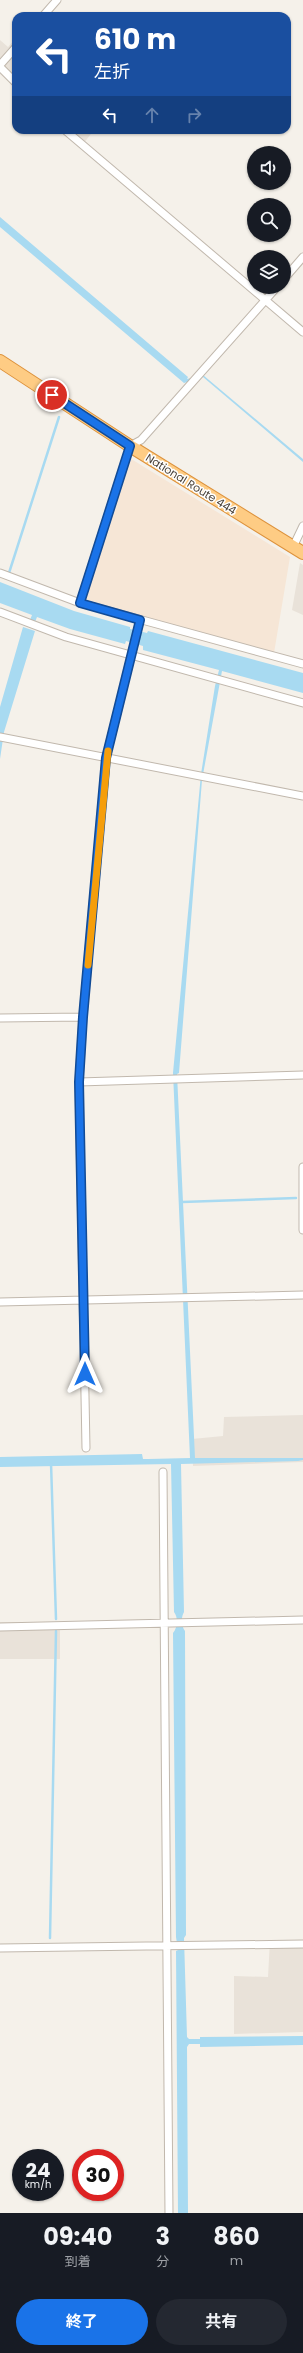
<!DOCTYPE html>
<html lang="ja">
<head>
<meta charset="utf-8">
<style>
	body { margin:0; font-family:Poppins,"Noto Sans JP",sans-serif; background:#242831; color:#f1f3f6; height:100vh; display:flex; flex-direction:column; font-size:15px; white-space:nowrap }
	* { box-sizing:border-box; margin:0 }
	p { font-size:13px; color:#9ea1a6 }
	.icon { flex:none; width:22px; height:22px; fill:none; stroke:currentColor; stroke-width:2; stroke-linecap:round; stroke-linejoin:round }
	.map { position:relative; height:2213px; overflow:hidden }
	.details { display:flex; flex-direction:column; background:#171b24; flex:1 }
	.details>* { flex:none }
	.hud { position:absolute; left:12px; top:12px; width:279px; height:122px; border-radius:12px; box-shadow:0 1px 3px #0004; background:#1a4fa0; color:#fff; overflow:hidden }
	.controls { position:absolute; left:247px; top:146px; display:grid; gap:8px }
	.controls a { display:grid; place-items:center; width:44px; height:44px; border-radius:50%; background:#171b24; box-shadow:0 1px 3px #0004; font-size:20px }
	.speed { position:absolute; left:12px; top:2149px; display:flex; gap:8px; font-size:20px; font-weight:700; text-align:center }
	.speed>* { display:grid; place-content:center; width:52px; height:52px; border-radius:50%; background:#171b24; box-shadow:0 1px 3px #0004; line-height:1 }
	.speed small { font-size:10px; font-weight:400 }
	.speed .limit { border:6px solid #d22; background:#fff; color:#111 }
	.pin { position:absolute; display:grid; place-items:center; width:34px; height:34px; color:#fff; margin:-17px; border:2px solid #fff; border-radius:50%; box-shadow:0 1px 4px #0007 }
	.me { position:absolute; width:44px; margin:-22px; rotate:0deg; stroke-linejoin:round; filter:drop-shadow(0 0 3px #0008) }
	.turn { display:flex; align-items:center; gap:14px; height:84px; padding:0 16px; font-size:18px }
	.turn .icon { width:52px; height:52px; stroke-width:2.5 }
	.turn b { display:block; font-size:28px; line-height:34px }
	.lanes { display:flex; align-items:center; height:38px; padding:0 16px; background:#0003; justify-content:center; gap:20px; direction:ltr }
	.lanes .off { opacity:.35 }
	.eta { display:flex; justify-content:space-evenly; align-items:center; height:68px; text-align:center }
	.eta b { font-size:24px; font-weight:700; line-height:28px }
	.action { display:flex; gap:8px; margin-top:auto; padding:8px 16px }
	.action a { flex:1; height:46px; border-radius:24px; background:#1a73e8; color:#fff; font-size:16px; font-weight:700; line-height:46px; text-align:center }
	.action a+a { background:#242831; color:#f1f3f6 }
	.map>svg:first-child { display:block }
</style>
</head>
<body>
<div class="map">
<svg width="303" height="2213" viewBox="0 0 303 2213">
	<rect width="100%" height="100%" fill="#f5f1ea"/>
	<path fill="#e9e2d9" d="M 16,38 L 16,89 L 0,74 L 0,40 L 8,47 Z
		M 60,130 L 94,130 L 80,148 Z
		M 300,563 L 303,565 L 303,615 L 292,610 Z
		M 303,1415 L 303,1462 L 193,1466 L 192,1439 L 223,1436 L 224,1417 Z
		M 0,1622 L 60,1622 L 60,1659 L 0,1659 Z
		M 270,1940 L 303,1940 L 303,2032 L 234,2034 L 234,1976 L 268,1977 Z"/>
	<path fill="#f6e6d6" d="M 128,457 L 290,557 L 274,653 L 85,600 Z"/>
	<path fill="#a8daf1" d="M 0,217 L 188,377 L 187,379 L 203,375 L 303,459 L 303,462 L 203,377 L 184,383 L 0,227 Z
		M 0,582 L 74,611 L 130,627 L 130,629 L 147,633 L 148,631 L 303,673 L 303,693 L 222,671 L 202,780 L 179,1073 L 177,1074 L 195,1458 L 303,1458 L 303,1460 L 298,1461 L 181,1464 L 184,1612 C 181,1617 181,1626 185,1631 L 186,1935 L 184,1938 L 187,2037 L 189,2039 L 200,2039 L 200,2037 L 303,2036 L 303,2045 L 200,2047 L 200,2044 L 189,2044 L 187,2047 L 188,2213 L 178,2213 L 176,1951 L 178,1950 L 176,1937 L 173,1633 C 177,1628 179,1619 174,1612 L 171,1464 L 0,1467 L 0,1457 L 142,1454 L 143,1459 L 148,1459 L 190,1458 L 173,1073 L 201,774 L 215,686 L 219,670 L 143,650 L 143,646 L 126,641 L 125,644 L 70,629 L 37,617 L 35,622 L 30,620 L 32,615 L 0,603 Z
		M 23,627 L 35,631 L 4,732 L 0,759 L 0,707 Z"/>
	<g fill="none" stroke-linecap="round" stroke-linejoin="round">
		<path stroke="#a8daf1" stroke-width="2.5" d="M 9,573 L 59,417
			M 182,1202 L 296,1198
			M 51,1463 L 56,1619
			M 50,1938 L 56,1631"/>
		<defs>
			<path id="minor" d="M 43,16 L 57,0
				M 0,65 L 16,47
				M 0,67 L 16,83
				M 65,130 L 303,332
				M 284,279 L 303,257
				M 293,547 L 303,526
				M 0,573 L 80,603 L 303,664
				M 80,603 L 130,446 L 141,440 L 277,287
				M 0,612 L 66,637 L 303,703
				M 0,737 L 303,796
				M 0,1018 L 83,1017
				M 79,1082 L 303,1075
				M 303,1167 L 303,1230
				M 0,1302 L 303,1295
				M 86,1448 L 79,1082 L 83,1017 L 106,758 L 140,620
				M 163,1472 L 169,2213
				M 0,1627 L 303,1620
				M 0,1948 L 303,1944"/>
			<path id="trunk" d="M 0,361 L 130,446 L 303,553"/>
		</defs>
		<use href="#minor" stroke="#c1b8ad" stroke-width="9"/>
		<use href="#trunk" stroke="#dd923c" stroke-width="14"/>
		<use href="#minor" stroke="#fff" stroke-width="7"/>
		<use href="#trunk" stroke="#fecc84" stroke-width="12"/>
	</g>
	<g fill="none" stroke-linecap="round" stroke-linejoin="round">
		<defs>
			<path id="route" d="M 52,395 L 130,446 L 80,603 L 140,620 L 106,758 L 83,1017 L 79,1082 L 85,1374"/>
		</defs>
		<use href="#route" stroke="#114b97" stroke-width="10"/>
		<use href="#route" stroke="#1a73e8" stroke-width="7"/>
		<path stroke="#f59e0b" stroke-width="7" d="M 88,965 L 108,751"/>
	</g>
	<g text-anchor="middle" stroke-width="3" stroke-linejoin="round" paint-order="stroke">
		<g font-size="11" fill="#494138" stroke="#fff">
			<text transform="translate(191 484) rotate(32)" y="4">National Route 444</text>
		</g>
	</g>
</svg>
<div class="controls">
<a><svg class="icon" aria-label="sound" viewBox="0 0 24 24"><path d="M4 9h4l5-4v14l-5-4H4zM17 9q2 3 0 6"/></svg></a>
<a><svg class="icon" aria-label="search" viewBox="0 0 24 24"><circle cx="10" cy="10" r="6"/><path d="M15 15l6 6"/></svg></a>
<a><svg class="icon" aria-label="layers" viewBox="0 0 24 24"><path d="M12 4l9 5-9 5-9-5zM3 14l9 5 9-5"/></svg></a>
</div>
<div class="speed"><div>24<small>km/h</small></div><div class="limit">30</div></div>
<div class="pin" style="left:52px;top:395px;background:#d93025"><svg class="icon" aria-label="arrive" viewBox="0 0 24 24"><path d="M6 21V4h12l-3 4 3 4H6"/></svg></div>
<svg class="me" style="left:85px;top:1374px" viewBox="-20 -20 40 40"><path d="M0-17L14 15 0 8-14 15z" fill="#1a73e8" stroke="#fff" stroke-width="4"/></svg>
<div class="hud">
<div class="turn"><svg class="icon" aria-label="left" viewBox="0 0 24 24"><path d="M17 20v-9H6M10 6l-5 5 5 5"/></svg><div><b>610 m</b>左折</div></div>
<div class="lanes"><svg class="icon" aria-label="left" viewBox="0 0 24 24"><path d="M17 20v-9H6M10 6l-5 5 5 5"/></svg><svg class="icon off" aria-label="ahead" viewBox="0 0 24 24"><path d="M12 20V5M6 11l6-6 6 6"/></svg><svg class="icon off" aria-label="right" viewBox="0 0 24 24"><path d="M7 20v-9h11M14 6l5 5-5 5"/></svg></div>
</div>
</div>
<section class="details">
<div class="eta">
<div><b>09:40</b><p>到着</p></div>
<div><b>3</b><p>分</p></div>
<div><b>860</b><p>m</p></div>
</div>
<div class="action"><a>終了</a><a>共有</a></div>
</section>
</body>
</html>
